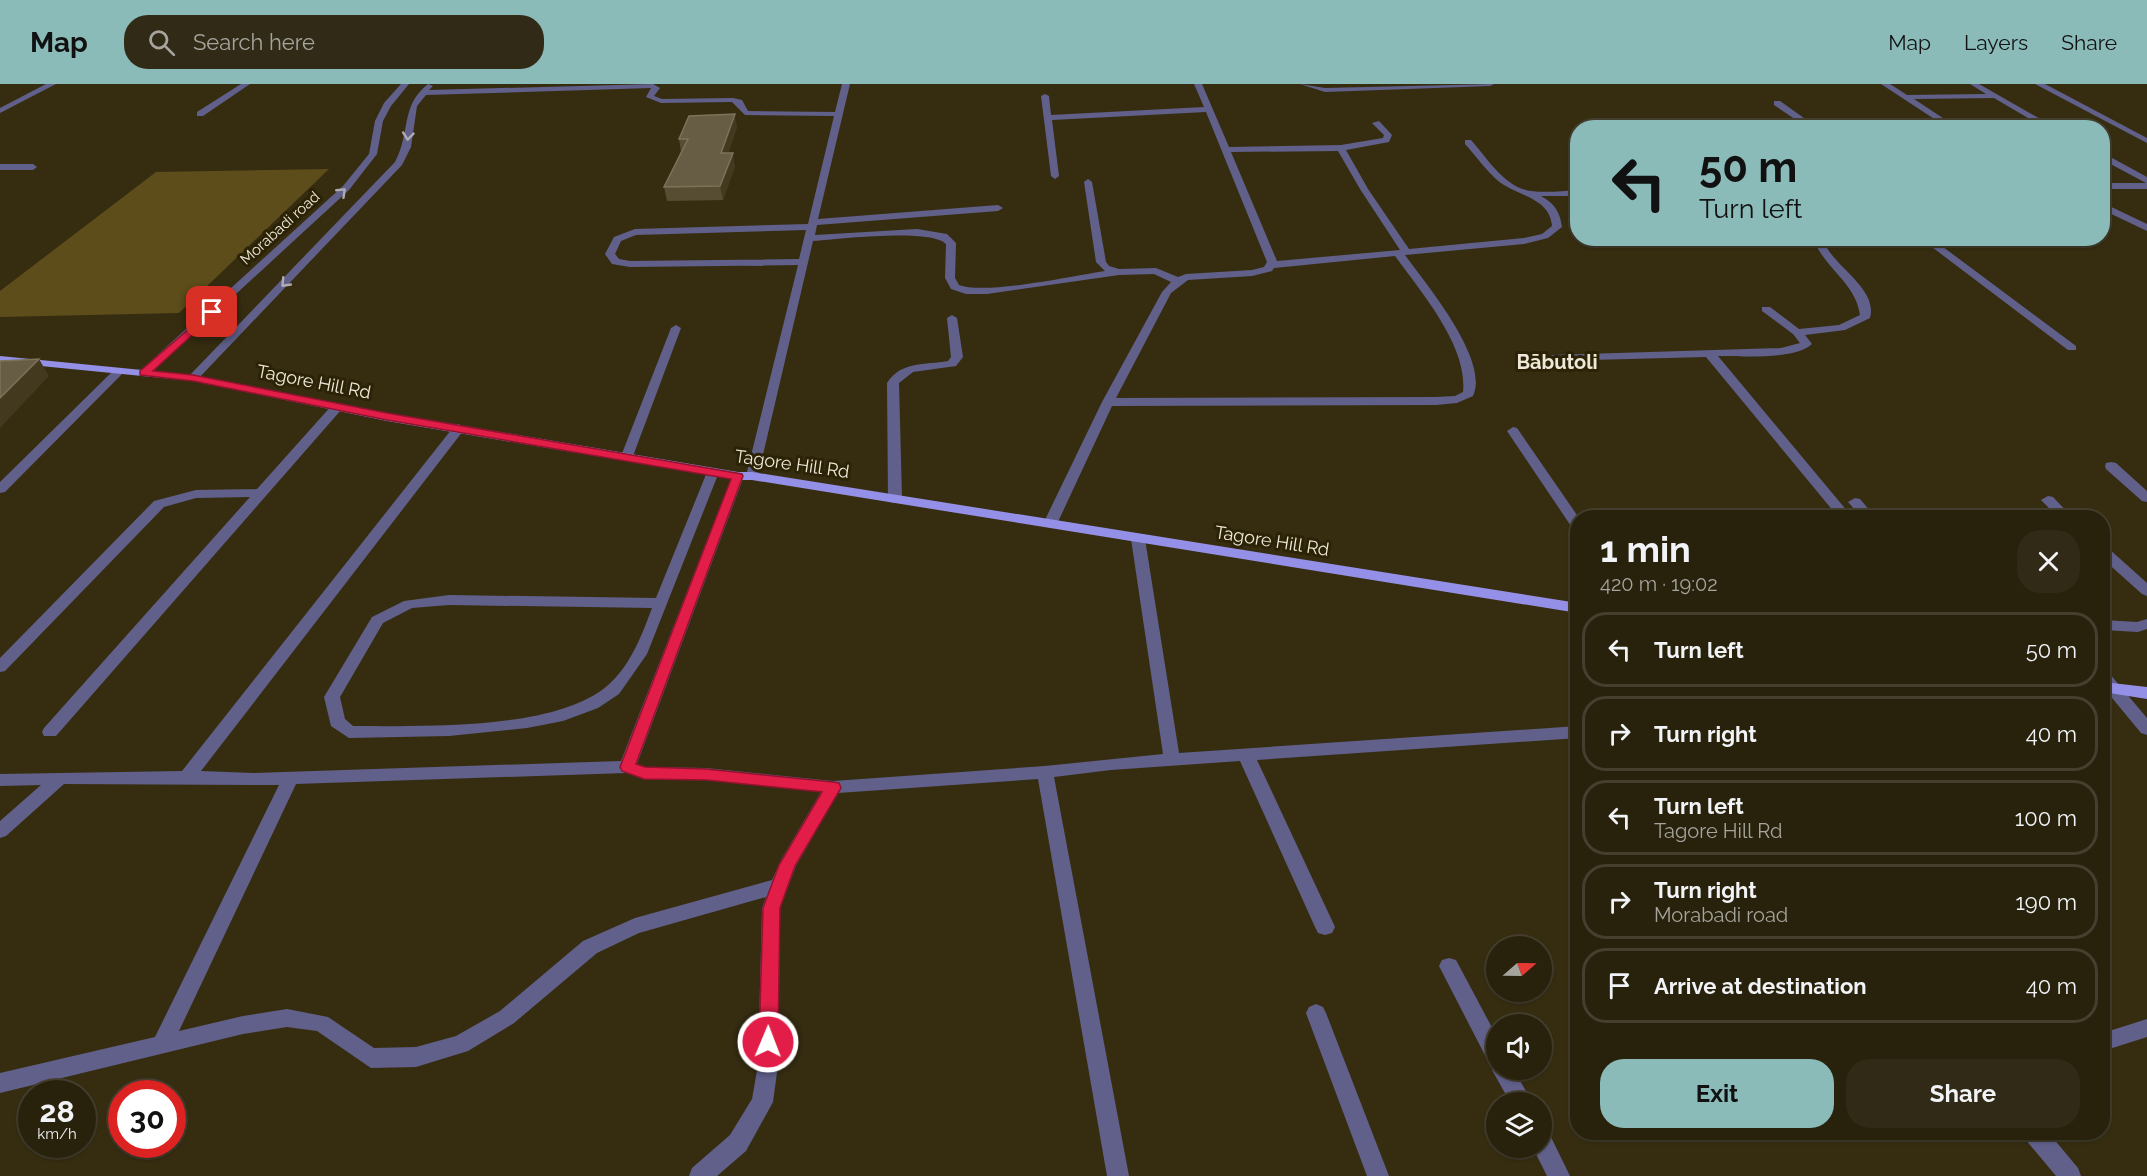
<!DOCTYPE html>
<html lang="en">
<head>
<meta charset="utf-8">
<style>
	body { margin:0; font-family:Raleway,sans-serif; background:#302a16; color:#f1f3f6; height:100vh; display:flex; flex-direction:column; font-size:22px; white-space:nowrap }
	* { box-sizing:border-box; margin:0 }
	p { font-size:20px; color:#a5a49d }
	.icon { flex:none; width:33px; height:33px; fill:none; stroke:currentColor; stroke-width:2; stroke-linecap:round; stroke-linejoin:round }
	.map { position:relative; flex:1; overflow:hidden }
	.panel { position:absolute; left:1570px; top:426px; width:540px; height:630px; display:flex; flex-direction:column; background:#28220d; border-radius:24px; box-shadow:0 2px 4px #0004,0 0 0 2px #443f2e }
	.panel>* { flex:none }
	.top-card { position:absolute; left:1570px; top:36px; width:540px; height:126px; border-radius:24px; box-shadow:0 2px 4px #0004,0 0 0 2px #443f2e; background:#8bbbb9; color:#111; overflow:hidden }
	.needle { width:39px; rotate:70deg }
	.fabs { position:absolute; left:1486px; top:852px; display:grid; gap:12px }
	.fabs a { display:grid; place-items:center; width:66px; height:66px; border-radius:50%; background:#28220d; box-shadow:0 2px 4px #0004,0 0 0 2px #443f2e; font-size:30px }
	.speed { position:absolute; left:18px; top:996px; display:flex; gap:12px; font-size:30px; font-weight:700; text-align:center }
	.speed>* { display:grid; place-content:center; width:78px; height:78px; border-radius:50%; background:#28220d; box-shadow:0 2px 4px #0004,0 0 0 2px #443f2e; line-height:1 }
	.speed small { font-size:15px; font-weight:400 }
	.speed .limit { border:9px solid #d22; background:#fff; color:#111 }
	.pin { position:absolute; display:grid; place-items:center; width:51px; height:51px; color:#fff; margin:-26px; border-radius:12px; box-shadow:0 3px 9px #0006 }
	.me { position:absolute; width:66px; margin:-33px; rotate:1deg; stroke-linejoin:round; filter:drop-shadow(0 0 4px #0008) }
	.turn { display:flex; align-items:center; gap:21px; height:126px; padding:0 30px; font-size:27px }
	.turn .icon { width:78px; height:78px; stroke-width:2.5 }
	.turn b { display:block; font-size:42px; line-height:51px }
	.round { display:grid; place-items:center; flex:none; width:63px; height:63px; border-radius:24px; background:#302a16 }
	.head { display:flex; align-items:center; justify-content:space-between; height:102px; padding:0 30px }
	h1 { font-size:36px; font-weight:700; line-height:45px }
	.cta { display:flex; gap:12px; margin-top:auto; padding:12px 30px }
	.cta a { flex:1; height:69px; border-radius:24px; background:#8bbbb9; color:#111; font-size:24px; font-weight:700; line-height:69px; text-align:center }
	.cta a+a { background:#302a16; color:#f1f3f6 }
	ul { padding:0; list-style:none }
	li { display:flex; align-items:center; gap:18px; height:75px; margin:0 12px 9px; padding:0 18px; border:3px solid #443f2e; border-radius:24px }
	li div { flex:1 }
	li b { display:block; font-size:22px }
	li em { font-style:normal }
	header { display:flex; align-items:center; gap:36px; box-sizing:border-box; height:84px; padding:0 30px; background:#8bbbb9; color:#111 }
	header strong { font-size:28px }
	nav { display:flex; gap:33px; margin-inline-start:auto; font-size:21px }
	.search { width:420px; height:54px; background:#302a16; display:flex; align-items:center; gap:15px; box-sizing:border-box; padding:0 21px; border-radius:24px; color:#a5a49d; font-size:22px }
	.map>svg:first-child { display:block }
</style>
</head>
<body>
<header>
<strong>Map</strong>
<div class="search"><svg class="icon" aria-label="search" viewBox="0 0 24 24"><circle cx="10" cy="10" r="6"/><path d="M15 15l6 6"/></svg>Search here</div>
<nav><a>Map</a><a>Layers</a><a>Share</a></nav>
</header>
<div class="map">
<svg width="2147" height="1092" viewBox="0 0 2147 1092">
	<rect width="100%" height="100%" fill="#362d11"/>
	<path fill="#5d4d1b" d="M 329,85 L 179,229 L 0,233 L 0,207 L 156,88 Z"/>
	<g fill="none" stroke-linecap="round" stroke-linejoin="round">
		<path fill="#61608b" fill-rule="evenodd" d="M 46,0 L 56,0 L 0,29 L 0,24 Z
			M 241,0 L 250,0 L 203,32 L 197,32 L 197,28 Z
			M 401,0 L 409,0 L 391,22 L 383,37 L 377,70 L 349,106 L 148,291 L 140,291 L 140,287 L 343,102 L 369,70 L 375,37 L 384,19 Z
			M 428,0 L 433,2 L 429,6 L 653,0 L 660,4 L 654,12 L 662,15 L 733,14 L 742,16 L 748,27 L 835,28 L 842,0 L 850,0 L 818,135 L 998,121 L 1003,124 L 998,127 L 817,141 L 815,151 L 917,145 L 947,150 L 956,159 L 955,194 L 959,201 C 985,211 1073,192 1105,187 L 1096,178 L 1084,98 L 1088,95 L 1092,98 L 1106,178 L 1109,182 L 1119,185 L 1156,184 L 1178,193 L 1186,190 L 1252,186 L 1264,183 L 1267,178 L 1206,28 L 1052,36 L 1059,92 L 1055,95 L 1051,92 L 1041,12 L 1045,10 L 1049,12 L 1051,31 L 1204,23 L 1194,0 L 1202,0 L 1229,63 L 1341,61 L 1383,54 L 1384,51 L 1372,39 L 1379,37 L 1392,51 L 1389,58 L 1346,66 L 1368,105 L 1409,165 L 1524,154 L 1542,150 L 1552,142 C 1550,113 1516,112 1497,96 C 1485,85 1476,72 1465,60 L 1465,56 L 1471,56 C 1487,74 1505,104 1531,107 C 1546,109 1563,107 1578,106 L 1578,112 L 1541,112 C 1555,120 1560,128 1562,143 L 1548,154 L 1524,160 L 1405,171 C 1426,200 1490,276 1473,312 L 1457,319 L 1436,321 L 1112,322 L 1057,440 L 1050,444 L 1043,440 L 1102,318 L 1162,208 L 1171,198 L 1154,190 L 1119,191 L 987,210 L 966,210 L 951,205 L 945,194 L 946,160 C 931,144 839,155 813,157 L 758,392 L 752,396 L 746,392 L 798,181 L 630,183 L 612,180 L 605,170 L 614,153 L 635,145 L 808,140 L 834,32 L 745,31 L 732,18 L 661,19 L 646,13 L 651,4 L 426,11 L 417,22 L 411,63 L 402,81 L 197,296 L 189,296 L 189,292 L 395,78 C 411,48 400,22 428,0 ZM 1338,67 L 1360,105 L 1400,166 L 1277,177 L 1231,68 ZM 806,146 L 799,175 L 630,177 L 619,175 L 615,170 L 621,157 L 636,151 ZM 1395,172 C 1421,208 1468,262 1463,308 L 1455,312 L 1436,313 L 1116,314 L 1171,209 L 1188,196 L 1252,192 L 1272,187 L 1274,184 Z
			M 1300,0 L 1325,4 L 1494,0 L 1490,2 L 1325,8 Z
			M 1881,0 L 1890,0 L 1907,11 L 1986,10 L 1970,0 L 1979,0 L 2056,44 L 2045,44 L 1994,14 L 1914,15 L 1958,44 L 1948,44 Z
			M 2035,0 L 2045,0 L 2147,54 L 2147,59 Z
			M 1774,17 L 1780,17 L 1818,44 L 1808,44 L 1774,21 Z
			M 2103,69 L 2147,93 L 2147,105 L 2103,105 L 2103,99 L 2146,99 L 2103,76 Z
			M 0,80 L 33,80 L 37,83 L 33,86 L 0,86 Z
			M 2103,119 L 2147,140 L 2147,147 L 2103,126 Z
			M 1826,154 L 1838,154 L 1826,162 C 1837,184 1878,206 1870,234 L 1845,246 L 1805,251 L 1812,260 C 1795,276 1741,272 1718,272 L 1853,434 L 1839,434 L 1706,273 L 1552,277 L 1546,274 L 1552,271 L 1781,264 L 1800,259 L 1793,250 L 1762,227 L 1762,223 L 1770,223 L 1799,245 L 1839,241 L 1860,231 C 1856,201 1829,187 1816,161 Z
			M 1920,154 L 1931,154 L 2076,262 L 2076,266 L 2068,266 Z
			M 952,231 L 957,234 L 963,273 L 956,282 L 913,288 L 899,299 L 902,415 L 895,419 L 890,418 L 888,415 L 887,299 C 901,277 925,281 948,277 L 951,273 L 947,234 Z
			M 676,241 L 681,244 L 633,372 L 627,376 L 623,375 L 621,372 L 671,244 Z
			M 119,284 L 123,285 L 123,289 L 5,408 L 0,409 L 0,398 L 115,285 Z
			M 337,319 L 341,320 L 341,326 L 56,652 L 44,652 L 42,648 L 44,644 L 250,413 L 196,414 L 164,423 L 5,587 L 0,588 L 0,574 L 154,417 L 196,406 L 257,405 L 333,320 Z
			M 459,340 L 465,344 L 463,347 L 201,687 L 253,689 L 621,677 L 732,392 L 738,388 L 744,392 L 637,680 L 645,683 L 706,684 L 833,697 L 1045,682 L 1163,670 L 1131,455 L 1138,451 L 1145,455 L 1179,669 L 1578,642 L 1578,654 L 1257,676 L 1335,843 L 1332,849 L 1325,851 L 1318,849 L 1315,843 L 1240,677 L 1111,686 L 1054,693 L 1129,1092 L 1107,1092 L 1038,695 L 838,709 L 796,782 L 780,824 L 778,981 L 773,1018 L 746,1067 L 717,1092 L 689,1092 L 692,1084 L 730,1051 L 752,1015 L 758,981 L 762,824 L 766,813 L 639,849 L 597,869 L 514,939 L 468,967 L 416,983 L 371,984 L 317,947 L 287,943 L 243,950 L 0,1009 L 0,989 L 155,953 L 279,701 L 64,700 L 6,752 L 0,754 L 0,737 L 41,701 L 0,702 L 0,690 L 182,687 L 455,341 ZM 626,689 L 644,695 L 706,696 L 821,708 L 781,776 L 772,796 L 635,834 L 583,857 L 500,927 L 456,952 L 416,963 L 374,964 L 328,933 L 287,925 L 243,932 L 179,947 L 296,700 Z
			M 1513,343 L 1517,344 L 1579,434 L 1578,446 L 1573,445 L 1507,347 Z
			M 2111,378 L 2116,379 L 2147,407 L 2147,418 L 2142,417 L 2106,385 L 2105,382 L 2106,379 Z
			M 713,384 L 719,388 L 647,570 L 619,610 L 598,624 L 563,637 L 527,644 L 449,652 L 349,654 L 331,642 L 324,613 L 372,533 L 404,517 L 449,511 L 656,514 L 707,388 ZM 449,521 L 652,524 C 642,551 630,583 607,602 C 554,647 420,642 353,642 L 345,635 L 340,613 L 383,539 L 412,524 Z
			M 2048,412 L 2053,413 L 2073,434 L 2059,434 L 2041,416 Z
			M 1855,414 L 1860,415 L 1876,434 L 1862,434 L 1848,418 Z
			M 2103,463 L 2108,464 L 2147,499 L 2147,512 L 2142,510 L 2103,475 Z
			M 2147,535 L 2147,545 L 2138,548 L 2103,546 L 2103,536 L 2137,538 Z
			M 2103,588 L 2109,589 L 2147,634 L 2147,651 L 2141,649 L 2103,603 Z
			M 1449,874 L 1456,876 L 1497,953 L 1497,986 L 1514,986 L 1532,1018 L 1510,1018 L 1492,986 L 1494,982 L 1490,981 L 1439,882 L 1442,876 Z
			M 1316,920 L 1323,923 L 1326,929 L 1389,1092 L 1367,1092 L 1306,929 L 1309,923 Z
			M 2147,935 L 2147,953 L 2103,967 L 2103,949 Z
			M 1542,1048 L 1550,1051 L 1570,1092 L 1547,1092 L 1533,1064 L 1542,1064 Z
			M 2022,1048 L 2048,1048 L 2078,1084 L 2081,1092 L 2056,1092 L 2025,1055 Z"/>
		<path fill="#9590e7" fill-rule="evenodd" d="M 0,272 L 193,291 L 387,329 L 738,388 L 752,388 L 1578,519 L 1578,529 L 752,396 L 738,396 L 387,337 L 193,297 L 0,278 Z
			M 2103,598 L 2147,603 L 2147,615 L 2103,608 Z"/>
	</g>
	<path fill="#564d32" d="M 737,43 L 728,69 L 735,82 L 723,116 L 667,117 L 664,103 L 681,68 L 679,55 Z"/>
	<path fill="#43391e" d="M 735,30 L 737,43 L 723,82 L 721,69 Z
		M 733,69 L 735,82 L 723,116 L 720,102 Z
		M 39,275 L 49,292 L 0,344 L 0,314 Z"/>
	<path fill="#675d44" stroke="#7c735b" stroke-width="1.5" d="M 735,30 L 721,69 L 733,69 L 720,102 L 664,103 L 688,55 L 679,55 L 689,32 Z
		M 39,275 L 0,314 L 0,277 Z"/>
	<defs><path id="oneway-chevron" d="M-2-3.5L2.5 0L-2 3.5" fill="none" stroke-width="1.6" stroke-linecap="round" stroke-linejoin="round" transform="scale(1.5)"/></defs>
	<g stroke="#afabb5">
		<use href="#oneway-chevron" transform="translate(408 52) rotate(96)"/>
		<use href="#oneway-chevron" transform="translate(342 108) rotate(-44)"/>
		<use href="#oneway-chevron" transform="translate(285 199) rotate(134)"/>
	</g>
	<path fill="#e11d48" stroke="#92132f" stroke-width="1.5" d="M 212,225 L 215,226 L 215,230 L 153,287 L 193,291 L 387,329 L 742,390 L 743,392 L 636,680 L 645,683 L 706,685 L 833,698 L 839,699 L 841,704 L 795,782 L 780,824 L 778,958 L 775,964 L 768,966 L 762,964 L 759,958 L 763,824 L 779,781 L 822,708 L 706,696 L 644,695 L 622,687 L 620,683 L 731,395 L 387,336 L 193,297 L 140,291 L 140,287 Z"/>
	<g text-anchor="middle" stroke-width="6" stroke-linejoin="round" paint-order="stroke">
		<g font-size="15" fill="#eee8d8" stroke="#2c2307">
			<text transform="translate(280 144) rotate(-42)" y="5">Morabadi road</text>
		</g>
		<g font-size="18" fill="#eee8d8" stroke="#2c2307">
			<text transform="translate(314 298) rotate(11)" y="6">Tagore Hill Rd</text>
			<text transform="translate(792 380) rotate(8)" y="6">Tagore Hill Rd</text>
			<text transform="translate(1272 457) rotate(9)" y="6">Tagore Hill Rd</text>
		</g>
		<g font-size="20" font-weight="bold" fill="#eee8d8" stroke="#2c2307">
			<text x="1557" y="285">Bābutoli</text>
		</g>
	</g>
</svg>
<div class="fabs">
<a><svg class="needle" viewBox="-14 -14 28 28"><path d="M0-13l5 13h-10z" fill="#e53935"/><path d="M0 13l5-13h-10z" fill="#a5a49d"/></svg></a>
<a><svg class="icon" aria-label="sound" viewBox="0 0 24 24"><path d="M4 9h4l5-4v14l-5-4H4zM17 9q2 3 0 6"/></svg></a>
<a><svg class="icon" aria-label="layers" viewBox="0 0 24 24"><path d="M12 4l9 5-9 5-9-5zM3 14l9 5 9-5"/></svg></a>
</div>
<div class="speed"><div>28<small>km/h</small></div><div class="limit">30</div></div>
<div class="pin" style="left:212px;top:228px;background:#d93025"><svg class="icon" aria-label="arrive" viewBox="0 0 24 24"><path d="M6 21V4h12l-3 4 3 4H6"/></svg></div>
<svg class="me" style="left:768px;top:958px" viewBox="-20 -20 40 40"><circle r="17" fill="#e11d48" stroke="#fff" stroke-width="3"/><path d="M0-11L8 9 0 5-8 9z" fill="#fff"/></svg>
<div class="top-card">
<div class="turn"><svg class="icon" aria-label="left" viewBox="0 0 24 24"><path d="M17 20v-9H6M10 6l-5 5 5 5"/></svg><div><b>50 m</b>Turn left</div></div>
</div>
<section class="panel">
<div class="head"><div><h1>1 min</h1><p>420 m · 19:02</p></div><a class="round"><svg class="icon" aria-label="close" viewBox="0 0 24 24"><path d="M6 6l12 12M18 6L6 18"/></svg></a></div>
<ul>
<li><svg class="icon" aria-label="left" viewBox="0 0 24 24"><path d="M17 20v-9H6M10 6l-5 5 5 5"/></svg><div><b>Turn left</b></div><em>50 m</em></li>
<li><svg class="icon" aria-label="right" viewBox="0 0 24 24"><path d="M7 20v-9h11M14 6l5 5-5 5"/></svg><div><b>Turn right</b></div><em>40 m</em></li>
<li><svg class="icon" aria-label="left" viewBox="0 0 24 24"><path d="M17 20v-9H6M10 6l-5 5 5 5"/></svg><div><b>Turn left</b><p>Tagore Hill Rd</p></div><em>100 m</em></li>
<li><svg class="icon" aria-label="right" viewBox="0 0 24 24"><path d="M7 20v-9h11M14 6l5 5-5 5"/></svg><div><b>Turn right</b><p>Morabadi road</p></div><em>190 m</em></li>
<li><svg class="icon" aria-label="arrive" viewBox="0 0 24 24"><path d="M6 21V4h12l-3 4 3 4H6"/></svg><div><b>Arrive at destination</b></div><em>40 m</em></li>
</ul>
<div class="cta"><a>Exit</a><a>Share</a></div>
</section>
</div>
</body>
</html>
